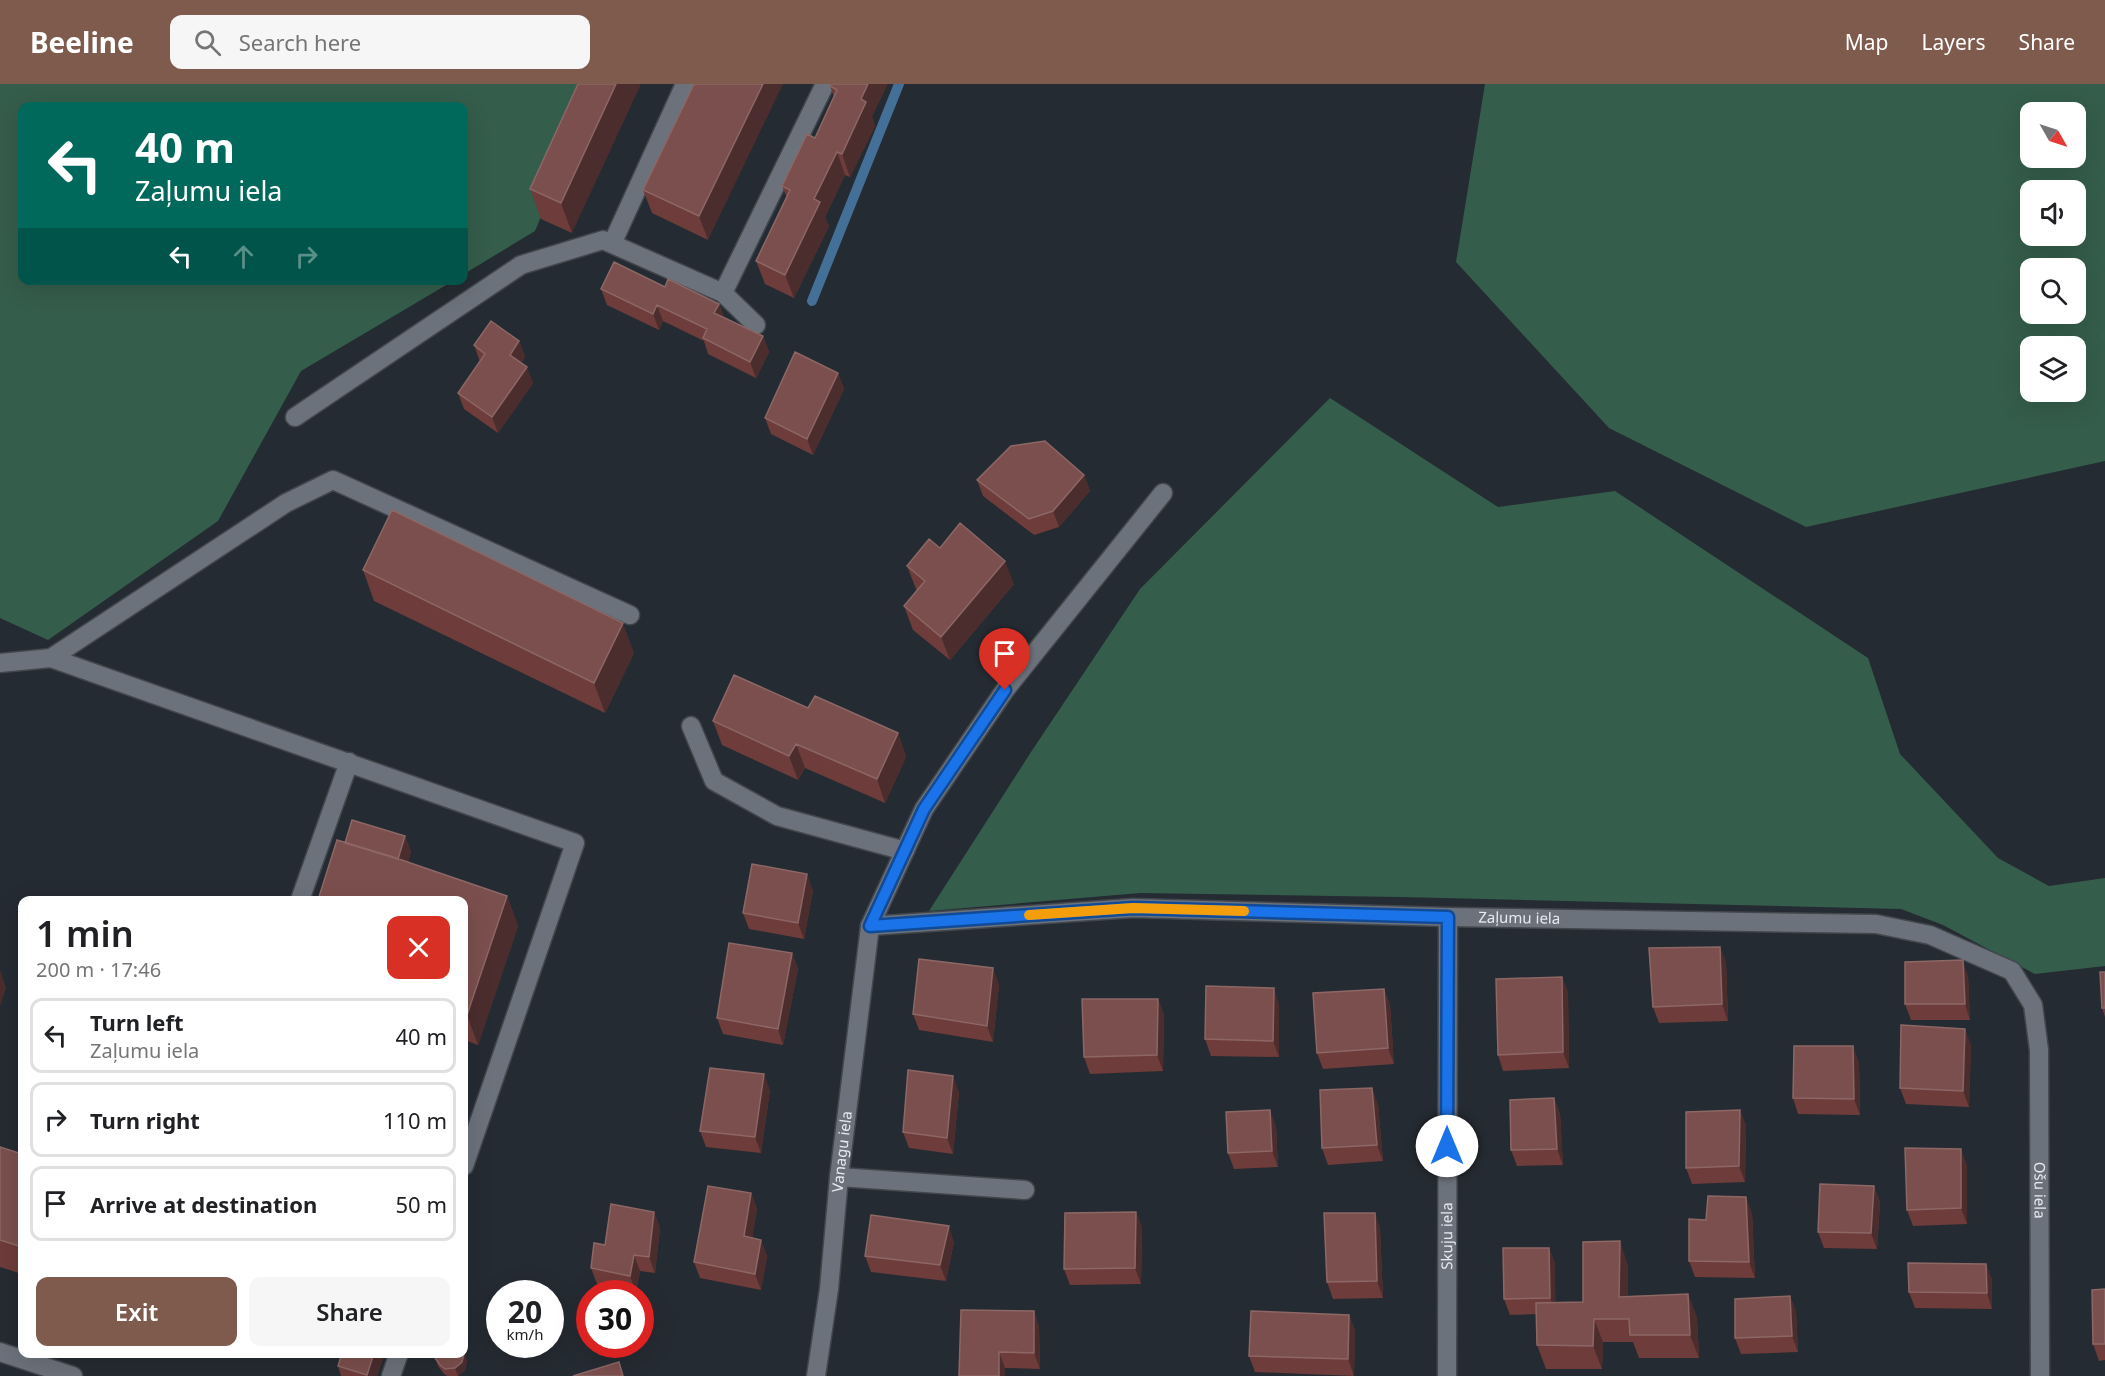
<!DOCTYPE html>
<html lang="en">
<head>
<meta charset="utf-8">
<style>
	body { margin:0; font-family:"Noto Sans",sans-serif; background:#f6f6f6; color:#202124; height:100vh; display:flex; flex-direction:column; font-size:22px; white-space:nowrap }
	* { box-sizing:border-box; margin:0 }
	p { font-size:20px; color:#757577 }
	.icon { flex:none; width:33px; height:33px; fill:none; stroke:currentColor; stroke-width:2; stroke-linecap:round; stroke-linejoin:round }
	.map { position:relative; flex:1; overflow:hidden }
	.side { position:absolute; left:18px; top:812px; width:450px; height:462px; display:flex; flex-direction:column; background:#fff; border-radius:12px; box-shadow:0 6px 24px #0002 }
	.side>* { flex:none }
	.guide { position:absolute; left:18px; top:18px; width:450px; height:183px; border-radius:12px; box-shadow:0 6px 24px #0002; background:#00695c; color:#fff; overflow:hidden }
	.needle { width:39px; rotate:129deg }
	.fabs { position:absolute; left:2020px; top:18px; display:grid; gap:12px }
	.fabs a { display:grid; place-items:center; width:66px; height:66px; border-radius:12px; background:#fff; box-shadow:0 6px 24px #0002; font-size:30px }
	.speed { position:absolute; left:486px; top:1196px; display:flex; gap:12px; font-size:30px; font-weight:700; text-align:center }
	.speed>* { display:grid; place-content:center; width:78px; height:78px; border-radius:50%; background:#fff; box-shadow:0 6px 24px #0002; line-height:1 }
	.speed small { font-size:15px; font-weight:400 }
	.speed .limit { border:9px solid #d22; background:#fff; color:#111 }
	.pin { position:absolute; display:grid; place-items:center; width:51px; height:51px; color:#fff; margin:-62px -26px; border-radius:50% 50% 50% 0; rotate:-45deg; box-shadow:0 0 6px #0007 }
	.pin .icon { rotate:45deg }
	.me { position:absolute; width:66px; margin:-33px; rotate:0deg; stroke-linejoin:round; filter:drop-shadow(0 0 4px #0008) }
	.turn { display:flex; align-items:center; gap:21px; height:126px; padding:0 18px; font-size:27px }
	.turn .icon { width:78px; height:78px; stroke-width:2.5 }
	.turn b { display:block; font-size:42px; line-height:51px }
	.lanes { display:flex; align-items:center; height:57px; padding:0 18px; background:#0003; justify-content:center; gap:30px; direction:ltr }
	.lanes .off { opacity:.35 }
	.round { display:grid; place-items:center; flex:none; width:63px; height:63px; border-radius:12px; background:#f6f6f6 }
	.headline { display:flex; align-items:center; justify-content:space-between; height:102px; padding:0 18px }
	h1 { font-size:36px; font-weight:600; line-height:45px }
	.button { display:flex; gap:12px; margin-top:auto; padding:12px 18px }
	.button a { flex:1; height:69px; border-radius:12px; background:#7e5b4c; color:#fff; font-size:24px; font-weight:600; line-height:69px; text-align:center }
	.button a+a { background:#f6f6f6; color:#202124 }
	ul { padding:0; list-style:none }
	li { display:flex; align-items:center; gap:18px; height:75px; margin:0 12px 9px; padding:0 6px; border:3px solid #e0e0e0; border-radius:12px }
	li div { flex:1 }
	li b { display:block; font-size:22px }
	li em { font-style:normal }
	header { display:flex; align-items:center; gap:36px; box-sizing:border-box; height:84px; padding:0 30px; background:#7e5b4c; color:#fff }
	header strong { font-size:28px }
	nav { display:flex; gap:33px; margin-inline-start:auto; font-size:21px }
	.search { width:420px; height:54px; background:#f6f6f6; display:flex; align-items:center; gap:15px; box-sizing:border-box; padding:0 21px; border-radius:12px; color:#757577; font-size:22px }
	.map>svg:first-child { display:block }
</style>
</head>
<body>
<header>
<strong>Beeline</strong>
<div class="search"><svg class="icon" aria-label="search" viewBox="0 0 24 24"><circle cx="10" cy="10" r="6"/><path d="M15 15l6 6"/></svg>Search here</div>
<nav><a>Map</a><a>Layers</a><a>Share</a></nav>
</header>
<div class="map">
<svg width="2105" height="1292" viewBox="0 0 2105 1292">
	<rect width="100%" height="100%" fill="#252b32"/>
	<path fill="#355d4b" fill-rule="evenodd" d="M 0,0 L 598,0 L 535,147 L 464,190 L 464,22 L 22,22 L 22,196 L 453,197 L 301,287 L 218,437 L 48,556 L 0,534 Z
		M 1485,0 L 2105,0 L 2105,377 L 1806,443 L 1609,344 L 1456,178 ZM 2031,28 L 2076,28 L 2076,74 L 2031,74 ZM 2031,106 L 2076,106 L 2076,152 L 2031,152 ZM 2031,184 L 2076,184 L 2076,230 L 2031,230 ZM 2031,262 L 2076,262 L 2076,308 L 2031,308 Z
		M 1330,314 L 1498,423 L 1615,407 L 1868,574 L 1900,670 L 1998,774 L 2049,802 L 2105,794 L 2105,882 L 2035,890 L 1943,841 L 1901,825 L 1400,813 L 1140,809 L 929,827 L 1031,668 L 1140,505 Z"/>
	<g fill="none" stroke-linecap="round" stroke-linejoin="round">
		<path stroke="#447097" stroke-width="10" d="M 812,217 L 899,0"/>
		<defs>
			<path id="lane" d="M 612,160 L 685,0
				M 723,209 L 825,0
				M 295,333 L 521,181 L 603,156 L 723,209 L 756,241
				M 51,574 L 575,759 L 464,1082
				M 691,642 L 714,697 L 777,732 L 905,767
				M 300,816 L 349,678
				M 839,1093 L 1025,1106
				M 391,1292 L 399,1269"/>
			<g id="street">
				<path d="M 0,579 L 51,574 L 286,419 L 333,396 L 630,531"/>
				<path id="s1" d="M 870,842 L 1133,824 L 1448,833 L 1876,840 L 1930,851 L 2012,887 L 2033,921 L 2039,966 L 2040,1292"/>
				<path d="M 0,1268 L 73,1292"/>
				<path id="s2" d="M 816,1292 L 829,1205 L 839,1093 L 870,842 L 924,725 L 1005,606 L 1163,409"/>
				<path id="s3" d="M 1447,1292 L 1448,833"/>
			</g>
		</defs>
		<use href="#lane" stroke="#42474d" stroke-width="21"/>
		<use href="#street" stroke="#42474d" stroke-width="21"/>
		<use href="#lane" stroke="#6c727b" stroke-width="18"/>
		<use href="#street" stroke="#6c727b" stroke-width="18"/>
	</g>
	<path fill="#6e3c3a" d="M 578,0 L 572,149 L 541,135 L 530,105 Z
		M 694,0 L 708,156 L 652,129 L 643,106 Z
		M 831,0 L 872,33 L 875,42 L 850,93 L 845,91 L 825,133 L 829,142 L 794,214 L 765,200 L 756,177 L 787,114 L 782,102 L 815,54 L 834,13 L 830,2 Z
		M 665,203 L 719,220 L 724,233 L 763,252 L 769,268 L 756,294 L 708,270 L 704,257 L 663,237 L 659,246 L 607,221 L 601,205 Z
		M 519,257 L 525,273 L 521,279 L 533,299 L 498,349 L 464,325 L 458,309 L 480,278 L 474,261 Z
		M 838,289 L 844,305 L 813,371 L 771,350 L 765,334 Z
		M 1084,391 L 1090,407 L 1059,443 L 1034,451 L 983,412 L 977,396 Z
		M 907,482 L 1014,500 L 950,576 L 913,546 L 904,522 L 917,507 L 916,505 Z
		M 363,486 L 634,569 L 605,629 L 374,517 Z
		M 808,624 L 898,649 L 906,673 L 885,719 L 805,684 L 798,696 L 722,661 L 713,637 Z
		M 405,752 L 411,768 L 408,778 L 507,812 L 518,842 L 478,961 L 464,956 L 464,816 L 345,759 Z
		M 813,806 L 804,855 L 749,845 L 743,829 Z
		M 1720,863 L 1726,879 L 1728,937 L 1659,939 L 1653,923 Z
		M 792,869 L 798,885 L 783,961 L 723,950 L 717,934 Z
		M 2105,888 L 2105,933 L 2102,924 Z
		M 1968,892 L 1970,936 L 1911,936 L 1905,920 Z
		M 1562,893 L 1568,909 L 1569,984 L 1503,987 L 1498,971 Z
		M 999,900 L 993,958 L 919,946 L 913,930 Z
		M 1384,905 L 1390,921 L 1394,980 L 1323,985 L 1317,969 Z
		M 1158,915 L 1164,931 L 1163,987 L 1090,990 L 1084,973 Z
		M 1279,920 L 1279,973 L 1211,972 L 1205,955 Z
		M 1971,961 L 1969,1023 L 1906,1020 L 1900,1004 Z
		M 1859,978 L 1860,1031 L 1798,1030 L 1793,1014 Z
		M 770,1006 L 761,1069 L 706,1063 L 700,1047 Z
		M 959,1008 L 953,1070 L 909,1064 L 903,1048 Z
		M 1554,1014 L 1560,1030 L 1563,1081 L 1517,1082 L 1511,1066 Z
		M 1378,1020 L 1383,1077 L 1328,1081 L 1322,1064 Z
		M 1740,1026 L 1746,1042 L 1745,1098 L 1692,1100 L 1686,1084 Z
		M 1276,1042 L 1278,1083 L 1234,1085 L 1228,1069 Z
		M 0,1063 L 22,1070 L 22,1190 L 0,1183 Z
		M 1967,1081 L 1967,1140 L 1913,1142 L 1907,1126 Z
		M 1874,1102 L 1880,1118 L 1877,1165 L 1824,1164 L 1818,1148 Z
		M 751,1109 L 757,1125 L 752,1154 L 761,1156 L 767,1172 L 761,1206 L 700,1194 L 694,1178 Z
		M 654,1128 L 660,1144 L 655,1189 L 640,1187 L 636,1208 L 597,1200 L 591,1184 L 605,1161 Z
		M 1136,1128 L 1142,1144 L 1141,1200 L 1070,1201 L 1064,1185 Z
		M 1375,1129 L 1380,1145 L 1383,1214 L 1333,1215 L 1327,1198 Z
		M 1752,1129 L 1755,1194 L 1695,1193 L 1689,1177 L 1706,1136 Z
		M 954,1158 L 946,1197 L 871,1188 L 865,1172 Z
		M 1549,1164 L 1555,1180 L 1555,1219 L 1583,1218 L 1628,1181 L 1628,1212 L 1688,1210 L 1697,1234 L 1699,1274 L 1639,1274 L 1633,1258 L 1603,1258 L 1602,1285 L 1546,1285 L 1537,1261 L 1537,1230 L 1510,1231 L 1504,1215 Z
		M 1986,1180 L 1992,1196 L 1992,1225 L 1915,1224 L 1909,1208 Z
		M 2105,1205 L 2105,1276 L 2099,1277 L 2093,1260 Z
		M 1790,1212 L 1796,1228 L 1798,1268 L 1741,1270 L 1735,1254 Z
		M 1034,1227 L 1039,1243 L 1040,1285 L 1005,1284 L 1005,1292 L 959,1292 Z
		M 1349,1231 L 1355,1247 L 1354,1292 L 1255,1288 L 1249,1272 Z
		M 342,1269 L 385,1269 L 377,1292 L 341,1292 L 338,1282 Z
		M 435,1274 L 467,1277 L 465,1286 L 458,1292 L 447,1292 L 444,1290 L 438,1282 Z"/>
	<path fill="#4b2d2e" d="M 616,0 L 641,0 L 572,149 L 561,119 Z
		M 763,0 L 783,0 L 708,156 L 699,132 Z
		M 868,0 L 888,0 L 872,33 L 875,42 L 850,93 L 842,70 L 861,15 Z
		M 837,68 L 845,91 L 825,133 L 829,142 L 794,214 L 785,191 L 814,115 Z
		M 719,220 L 725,236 L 714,229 Z
		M 657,221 L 663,237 L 659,246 L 653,230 Z
		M 763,252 L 769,268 L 756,294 L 750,278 Z
		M 519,257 L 525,273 L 515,287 L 510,271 Z
		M 527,283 L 533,299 L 498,349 L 492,333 Z
		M 838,289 L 844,305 L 813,371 L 807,355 Z
		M 1084,391 L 1090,407 L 1059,443 L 1053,427 Z
		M 1005,477 L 1014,500 L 950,576 L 941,553 Z
		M 623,539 L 634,569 L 605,629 L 594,599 Z
		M 898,649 L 906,673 L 885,719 L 877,695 Z
		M 796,660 L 805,684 L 798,696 L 789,672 Z
		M 405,752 L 411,768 L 401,802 L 395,786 Z
		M 807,790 L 813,806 L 804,855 L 798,839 Z
		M 507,812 L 518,842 L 478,961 L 467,931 Z
		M 1720,863 L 1726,879 L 1728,937 L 1722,920 Z
		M 792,869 L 798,885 L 783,961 L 778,945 Z
		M 1963,876 L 1968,892 L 1970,936 L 1965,920 Z
		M 993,884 L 999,900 L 993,958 L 987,942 Z
		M 0,886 L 6,904 L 0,922 Z
		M 1562,893 L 1568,909 L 1569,984 L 1563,968 Z
		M 1274,904 L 1279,920 L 1279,973 L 1273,957 Z
		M 1384,905 L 1390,921 L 1394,980 L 1388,964 Z
		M 1158,915 L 1164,931 L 1163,987 L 1157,971 Z
		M 1965,945 L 1971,961 L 1969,1023 L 1963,1007 Z
		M 1853,962 L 1859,978 L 1860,1031 L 1854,1015 Z
		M 764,990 L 770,1006 L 761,1069 L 755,1053 Z
		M 953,992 L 959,1008 L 953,1070 L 947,1054 Z
		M 1372,1004 L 1378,1020 L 1383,1077 L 1377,1061 Z
		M 1554,1014 L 1560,1030 L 1563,1081 L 1557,1065 Z
		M 1270,1026 L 1276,1042 L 1278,1083 L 1272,1067 Z
		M 1740,1026 L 1746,1042 L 1745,1098 L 1739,1082 Z
		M 1961,1065 L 1967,1081 L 1967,1140 L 1961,1124 Z
		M 1874,1102 L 1880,1118 L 1877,1165 L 1871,1149 Z
		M 751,1109 L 757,1125 L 750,1169 L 744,1152 Z
		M 1746,1113 L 1752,1129 L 1755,1194 L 1749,1178 Z
		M 654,1128 L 660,1144 L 655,1189 L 649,1173 Z
		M 1136,1128 L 1142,1144 L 1141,1200 L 1135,1184 Z
		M 1375,1129 L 1380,1145 L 1383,1214 L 1377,1197 Z
		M 949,1142 L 954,1158 L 946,1197 L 940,1181 Z
		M 761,1156 L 767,1172 L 761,1206 L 755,1190 Z
		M 1620,1157 L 1628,1181 L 1628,1236 L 1619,1213 Z
		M 1549,1164 L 1555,1180 L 1556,1230 L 1550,1214 Z
		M 634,1171 L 640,1187 L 636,1208 L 630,1192 Z
		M 1986,1180 L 1992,1196 L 1992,1225 L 1987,1209 Z
		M 1688,1210 L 1697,1234 L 1699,1274 L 1690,1251 Z
		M 1790,1212 L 1796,1228 L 1798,1268 L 1792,1252 Z
		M 1034,1227 L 1039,1243 L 1040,1285 L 1034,1269 Z
		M 1349,1231 L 1355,1247 L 1354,1292 L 1348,1275 Z
		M 1594,1235 L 1603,1258 L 1602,1285 L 1593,1262 Z
		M 464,1266 L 467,1277 L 465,1286 L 458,1292 L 455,1284 Z
		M 999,1268 L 1005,1284 L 1005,1292 L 999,1292 Z
		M 374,1269 L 385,1269 L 377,1292 L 367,1292 Z"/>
	<path fill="#7b4f4d" stroke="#8c6766" stroke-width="1.5" d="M 578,0 L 616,0 L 561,119 L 530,105 Z
		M 694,0 L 763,0 L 699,132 L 643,106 Z
		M 831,0 L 868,0 L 861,15 L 866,18 L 842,70 L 837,68 L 814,115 L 820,118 L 785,191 L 756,177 L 790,106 L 782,102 L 807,50 L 815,54 L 837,6 L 830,2 Z
		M 614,178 L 665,203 L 668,195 L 719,220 L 714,229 L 763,252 L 750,278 L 703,254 L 707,245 L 657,221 L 653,230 L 601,205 Z
		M 491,237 L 519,257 L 510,271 L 527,283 L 492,333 L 458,309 L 485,270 L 474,261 Z
		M 795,268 L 838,289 L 807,355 L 765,334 Z
		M 1045,357 L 1084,391 L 1053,427 L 1029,435 L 977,396 L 1011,362 Z
		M 392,426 L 623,539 L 594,599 L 363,486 Z
		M 960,439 L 1005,477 L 941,553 L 904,522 L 925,497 L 907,482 L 929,455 L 940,464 Z
		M 734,591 L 808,624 L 815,612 L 898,649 L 877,695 L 796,660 L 789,672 L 713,637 Z
		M 352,736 L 405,752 L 398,775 L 345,759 Z
		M 337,756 L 390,772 L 507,812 L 467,931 L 464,929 L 464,816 L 318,816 Z
		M 752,780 L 807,790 L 798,839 L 743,829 Z
		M 729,859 L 792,869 L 778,945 L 717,934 Z
		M 1720,863 L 1722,920 L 1653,923 L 1649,864 Z
		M 919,875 L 993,884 L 987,942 L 913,930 Z
		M 1963,876 L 1965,920 L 1905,920 L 1905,878 Z
		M 2100,888 L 2105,888 L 2105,924 L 2102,924 Z
		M 1562,893 L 1563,968 L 1498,971 L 1496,895 Z
		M 1206,902 L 1274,904 L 1273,957 L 1205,955 Z
		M 1384,905 L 1388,964 L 1317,969 L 1313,909 Z
		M 1082,915 L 1158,915 L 1157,971 L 1084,973 Z
		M 1901,941 L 1965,945 L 1963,1007 L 1900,1004 Z
		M 1794,962 L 1853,962 L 1854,1015 L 1793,1014 Z
		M 710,984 L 764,990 L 755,1053 L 700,1047 Z
		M 908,986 L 953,992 L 947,1054 L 903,1048 Z
		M 1372,1004 L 1377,1061 L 1322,1064 L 1320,1006 Z
		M 1554,1014 L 1557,1065 L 1511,1066 L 1510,1016 Z
		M 1270,1026 L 1272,1067 L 1228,1069 L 1226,1028 Z
		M 1740,1026 L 1739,1082 L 1686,1084 L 1686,1028 Z
		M 0,1063 L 22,1070 L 22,1163 L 0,1156 Z
		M 1905,1064 L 1961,1065 L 1961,1124 L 1907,1126 Z
		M 1820,1100 L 1874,1102 L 1871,1149 L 1818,1148 Z
		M 708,1102 L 751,1109 L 744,1152 L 761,1156 L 755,1190 L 694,1178 Z
		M 1708,1112 L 1746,1113 L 1749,1178 L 1689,1177 L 1689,1135 L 1706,1136 Z
		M 611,1120 L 654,1128 L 649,1173 L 634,1171 L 630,1192 L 591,1184 L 594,1159 L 605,1161 Z
		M 1136,1128 L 1135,1184 L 1064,1185 L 1065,1129 Z
		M 1324,1129 L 1375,1129 L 1377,1197 L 1327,1198 Z
		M 871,1131 L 949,1142 L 940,1181 L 865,1172 Z
		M 1620,1157 L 1619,1213 L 1688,1210 L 1690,1251 L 1630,1251 L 1629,1235 L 1594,1235 L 1593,1262 L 1537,1261 L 1536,1219 L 1583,1218 L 1583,1158 Z
		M 1503,1164 L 1549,1164 L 1550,1214 L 1504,1215 Z
		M 1908,1179 L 1986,1180 L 1987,1209 L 1909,1208 Z
		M 2105,1205 L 2105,1260 L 2093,1260 L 2092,1206 Z
		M 1790,1212 L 1792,1252 L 1735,1254 L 1735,1215 Z
		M 961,1226 L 1034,1227 L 1034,1269 L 999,1268 L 999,1292 L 959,1292 Z
		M 1251,1227 L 1349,1231 L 1348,1275 L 1249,1272 Z
		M 464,1266 L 464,1269 L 462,1278 L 455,1284 L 445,1285 L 441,1282 L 435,1274 L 436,1269 L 464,1269 Z
		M 342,1269 L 374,1269 L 367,1291 L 338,1282 Z
		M 619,1278 L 623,1292 L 573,1292 Z"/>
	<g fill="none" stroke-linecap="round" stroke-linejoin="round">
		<defs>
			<path id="route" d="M 1005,606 L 924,725 L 870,842 L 1133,824 L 1448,833 L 1447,1062"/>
		</defs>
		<use href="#route" stroke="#114b97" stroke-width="15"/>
		<use href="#route" stroke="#1a73e8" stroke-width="10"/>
		<path stroke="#f59e0b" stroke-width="10" d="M 1029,831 L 1133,824 L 1244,827"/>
	</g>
	<g text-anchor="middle" stroke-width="6" stroke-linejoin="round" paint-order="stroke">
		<g font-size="15" fill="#e6eaef" stroke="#252b32">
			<text dy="5" stroke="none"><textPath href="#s1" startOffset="650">Zaļumu iela</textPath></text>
			<text dy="5" stroke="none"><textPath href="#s2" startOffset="226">Vanagu iela</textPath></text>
			<text dy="5" stroke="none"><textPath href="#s1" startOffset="1377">Ošu iela</textPath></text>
			<text dy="5" stroke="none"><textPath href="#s3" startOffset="140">Skuju iela</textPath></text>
		</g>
	</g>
</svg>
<div class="fabs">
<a><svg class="needle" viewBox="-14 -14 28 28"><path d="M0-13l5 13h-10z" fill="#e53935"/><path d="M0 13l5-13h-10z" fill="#757577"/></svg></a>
<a><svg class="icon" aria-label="sound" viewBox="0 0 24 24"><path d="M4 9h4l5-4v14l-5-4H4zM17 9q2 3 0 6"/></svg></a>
<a><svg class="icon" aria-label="search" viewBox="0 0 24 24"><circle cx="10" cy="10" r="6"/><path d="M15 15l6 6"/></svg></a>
<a><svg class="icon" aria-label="layers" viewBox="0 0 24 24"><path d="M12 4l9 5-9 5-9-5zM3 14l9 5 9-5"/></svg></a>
</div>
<div class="speed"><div>20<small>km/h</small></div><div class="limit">30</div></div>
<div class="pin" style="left:1005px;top:606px;background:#d93025"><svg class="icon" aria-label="arrive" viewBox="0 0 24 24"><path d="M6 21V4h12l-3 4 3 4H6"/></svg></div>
<svg class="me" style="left:1447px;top:1062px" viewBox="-20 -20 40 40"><circle r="19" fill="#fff"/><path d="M0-13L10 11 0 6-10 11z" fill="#1a73e8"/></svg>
<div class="guide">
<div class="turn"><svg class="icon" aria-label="left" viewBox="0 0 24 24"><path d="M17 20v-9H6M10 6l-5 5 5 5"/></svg><div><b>40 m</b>Zaļumu iela</div></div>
<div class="lanes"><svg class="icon" aria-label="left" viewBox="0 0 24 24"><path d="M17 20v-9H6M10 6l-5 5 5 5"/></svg><svg class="icon off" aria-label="ahead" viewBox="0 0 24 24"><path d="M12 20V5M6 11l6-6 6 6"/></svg><svg class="icon off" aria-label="right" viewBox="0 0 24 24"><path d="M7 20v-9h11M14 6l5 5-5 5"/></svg></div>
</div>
<section class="side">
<div class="headline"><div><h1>1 min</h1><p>200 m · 17:46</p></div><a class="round" style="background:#d93025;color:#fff"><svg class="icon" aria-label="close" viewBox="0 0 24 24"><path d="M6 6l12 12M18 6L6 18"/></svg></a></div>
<ul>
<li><svg class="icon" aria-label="left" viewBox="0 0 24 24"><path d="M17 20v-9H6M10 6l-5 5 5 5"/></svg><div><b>Turn left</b><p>Zaļumu iela</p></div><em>40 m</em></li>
<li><svg class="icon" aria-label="right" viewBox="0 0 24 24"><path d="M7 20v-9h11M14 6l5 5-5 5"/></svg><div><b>Turn right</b></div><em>110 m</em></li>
<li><svg class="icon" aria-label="arrive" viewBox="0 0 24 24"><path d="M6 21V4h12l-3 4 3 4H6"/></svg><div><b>Arrive at destination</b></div><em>50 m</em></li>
</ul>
<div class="button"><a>Exit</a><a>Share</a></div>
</section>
</div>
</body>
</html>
